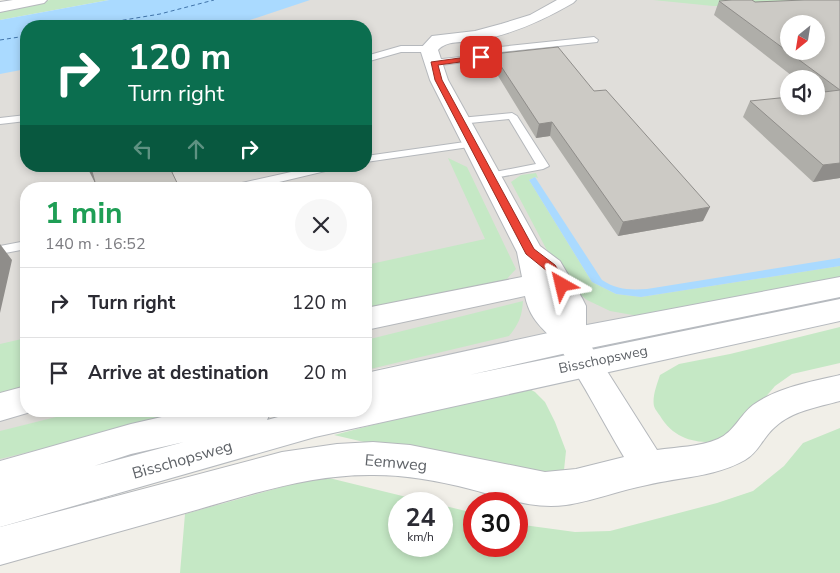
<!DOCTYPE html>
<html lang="en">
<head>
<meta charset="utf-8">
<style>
	body { margin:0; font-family:"Nunito Sans",sans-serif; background:#f7f7f7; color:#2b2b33; height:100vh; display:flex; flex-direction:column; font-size:19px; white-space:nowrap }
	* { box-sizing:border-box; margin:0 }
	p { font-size:16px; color:#7c7c81 }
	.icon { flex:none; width:28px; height:28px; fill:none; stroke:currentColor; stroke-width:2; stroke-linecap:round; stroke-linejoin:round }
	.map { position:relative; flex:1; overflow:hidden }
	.details { position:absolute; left:20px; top:182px; width:352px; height:235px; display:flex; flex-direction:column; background:#fff; border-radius:20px; box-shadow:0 2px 8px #0003 }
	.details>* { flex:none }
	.guide { position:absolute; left:20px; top:20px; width:352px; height:152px; border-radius:20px; box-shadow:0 2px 8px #0003; background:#0b6e4f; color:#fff; overflow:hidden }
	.needle { width:32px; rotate:210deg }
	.buttons { position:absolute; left:780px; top:15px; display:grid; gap:10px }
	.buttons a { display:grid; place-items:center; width:45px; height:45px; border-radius:50%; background:#fff; box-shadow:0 2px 8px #0003; font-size:25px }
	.speed { position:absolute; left:388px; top:492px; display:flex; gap:10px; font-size:25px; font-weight:700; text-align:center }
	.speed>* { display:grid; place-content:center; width:65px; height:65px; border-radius:50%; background:#fff; box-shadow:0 2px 8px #0003; line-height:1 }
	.speed small { font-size:12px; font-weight:400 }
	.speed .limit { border:8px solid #d22; background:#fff; color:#111 }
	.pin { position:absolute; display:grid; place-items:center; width:42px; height:42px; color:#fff; margin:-21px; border-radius:10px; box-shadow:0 2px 8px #0006 }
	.me { position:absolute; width:55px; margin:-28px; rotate:323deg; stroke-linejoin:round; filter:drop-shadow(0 0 4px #0008) }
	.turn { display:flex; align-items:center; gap:18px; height:105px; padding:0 25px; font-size:22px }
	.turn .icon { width:65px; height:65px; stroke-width:2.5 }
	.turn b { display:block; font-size:35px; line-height:42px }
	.lanes { display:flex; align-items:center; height:48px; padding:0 25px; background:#0003; justify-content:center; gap:25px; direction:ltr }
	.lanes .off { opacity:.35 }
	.round { display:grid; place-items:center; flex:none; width:52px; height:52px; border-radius:26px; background:#f7f7f7 }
	.summary { display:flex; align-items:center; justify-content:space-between; height:85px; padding:0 25px }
	h1 { font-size:30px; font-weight:700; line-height:38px; color:#1e9e55 }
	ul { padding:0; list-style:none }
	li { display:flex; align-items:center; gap:15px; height:70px; padding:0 25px; border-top:1px solid #e1e1e2 }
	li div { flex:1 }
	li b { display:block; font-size:19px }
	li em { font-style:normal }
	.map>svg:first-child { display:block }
</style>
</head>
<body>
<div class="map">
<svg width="840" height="573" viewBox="0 0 840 573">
	<rect width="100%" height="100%" fill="#f1efe8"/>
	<path fill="#e0deda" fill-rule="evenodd" d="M 298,0 L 840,0 L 840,275 L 366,371 L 366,189 L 26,189 L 26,411 L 186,411 L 0,460 L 0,72 L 26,67 L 26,166 L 366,166 L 366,26 L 217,26 ZM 789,24 L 816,24 L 816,51 L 789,51 ZM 789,79 L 816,79 L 816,106 L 789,106 Z"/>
	<path fill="#c5e8c5" d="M 50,0 L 109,0 L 0,20 L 0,9 Z
		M 653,0 L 840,0 L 840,5 L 713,6 Z
		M 448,158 L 467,167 L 516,269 L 503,283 L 366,316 L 366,265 L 485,239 Z
		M 536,173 L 538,178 L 535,177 L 529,180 L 592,282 L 616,294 L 641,297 L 840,266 L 840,280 L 644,317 L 610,311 L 587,300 L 572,288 L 551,258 L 511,182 L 521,175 Z
		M 523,301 C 522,316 519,324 509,336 L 366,370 L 366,340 Z
		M 840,327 L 840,363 L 792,374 L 775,386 L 741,426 L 724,442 C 699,443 678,442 662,419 C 660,415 655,410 654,406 C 652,397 657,384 660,375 L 679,364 L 730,354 Z
		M 26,338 L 26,398 L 0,404 L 0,344 Z
		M 524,386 L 535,392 L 545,402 L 555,422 L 566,451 L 564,470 L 550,481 L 497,473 L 334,435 Z
		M 80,411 L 197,411 L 0,459 L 0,431 Z
		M 840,428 L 840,573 L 180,573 L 185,514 L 321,476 L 435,504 L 399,504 L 399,546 L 441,546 L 441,505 L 474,513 L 474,546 L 516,546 L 516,524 L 575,532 L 610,531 L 717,503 L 753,491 L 784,466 L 803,443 Z"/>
	<path fill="#aadaff" d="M 109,0 L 310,0 L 232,26 L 26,26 L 26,69 L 0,74 L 0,20 Z
		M 535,177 L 602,280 C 617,290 630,290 647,289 L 840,258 L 840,266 L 641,297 L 616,294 L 592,282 L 529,180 Z"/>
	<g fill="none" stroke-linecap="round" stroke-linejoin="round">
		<path stroke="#4174aa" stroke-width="1" stroke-dasharray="4 3" stroke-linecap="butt" d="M 88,26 L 160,14 L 214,0
			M 0,40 L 26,36"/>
		<defs>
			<path id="lane" d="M 594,37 L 598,40 L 597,42 L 492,53 L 481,60 L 433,66 L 429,63 L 433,60 L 479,55 L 490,48 Z
				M 401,46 L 429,46 L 433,49 L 429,52 L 401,52 L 366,62 L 366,56 Z
				M 512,113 L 517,116 L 549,166 L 543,169 L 489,179 L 485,178 L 483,176 L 485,174 L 536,164 L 509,119 L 460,124 L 455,121 L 460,118 Z
				M 26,115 L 26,121 L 0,124 L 0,118 Z
				M 472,141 L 477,144 L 476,146 L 366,162 L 366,156 Z
				M 318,166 L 339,166 L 338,168 L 250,189 L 227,189 L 233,185 Z
				M 26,241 L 26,249 L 0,254 L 0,246 Z"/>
			<path id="street" d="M 13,0 L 47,0 L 44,3 L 0,12 L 0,2 Z
				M 557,0 L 576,0 L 573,3 C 542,21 511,35 475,41 C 462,43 447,40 438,50 L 448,80 L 540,246 L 560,261 L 582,298 L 586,306 L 586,338 L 657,450 C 677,447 699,447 718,439 C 734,432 740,415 753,405 C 778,387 811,382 840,375 L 840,401 C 818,407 792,411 775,427 C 763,437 759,452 745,460 C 715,477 680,477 647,485 C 620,490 593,501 566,505 C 533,510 502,497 470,489 C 439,481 406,475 374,475 C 313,474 255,493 196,510 C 131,528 65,547 0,565 L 0,527 L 282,452 L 337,444 L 373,442 L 410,445 L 545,472 L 576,469 L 624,457 C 603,422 584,384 561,350 C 548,330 531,325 525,296 L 366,330 L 366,308 L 522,277 L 517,252 L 430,80 L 420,49 L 432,36 L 475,31 L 501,24 L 530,15 Z
				M 26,386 L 26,411 L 34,411 L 0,421 L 0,393 Z"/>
			<path id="secondary" d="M 840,277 L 840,297 L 571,352 L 469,375 L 840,299 L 840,321 L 315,437 L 0,527 L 0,461 L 131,424 L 188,411 L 271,411 L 267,420 L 300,411 L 366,411 L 366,373 L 571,328 ZM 184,442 L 94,466 L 131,454 Z"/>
		</defs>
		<use href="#lane" stroke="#b5b8bc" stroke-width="2"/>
		<use href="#street" stroke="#b5b8bc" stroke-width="2"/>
		<use href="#secondary" stroke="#b6babf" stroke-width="2"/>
		<use href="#lane" fill="#fff" fill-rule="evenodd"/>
		<use href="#street" fill="#fff" fill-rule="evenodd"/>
		<use href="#secondary" fill="#fff" fill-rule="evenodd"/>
	</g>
	<path fill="#afaea9" d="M 840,0 L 840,178 L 813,182 L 743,117 L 750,101 L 816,106 L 816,79 L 796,79 L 714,15 L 719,1 L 755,2 Z
		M 493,54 L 703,221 L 618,236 L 550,136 L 536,138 L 492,66 Z"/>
	<path fill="#8f8d8a" d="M 552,122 L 550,136 L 536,138 L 539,124 Z
		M 840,163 L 840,178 L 813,182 L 823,165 Z
		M 168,166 L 193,166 L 170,173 Z
		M 91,168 L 97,187 L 88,169 Z
		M 710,207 L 703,221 L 618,236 L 623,222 Z
		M 0,244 L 12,260 L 0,313 Z"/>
	<path fill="#cccac5" stroke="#8f8d8a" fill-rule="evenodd" d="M 732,0 L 752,0 L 755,2 L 804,0 L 840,0 L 840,90 L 719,1 ZM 789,24 L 816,24 L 816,51 L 789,51 Z
		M 558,47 L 594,91 L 606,90 L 710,207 L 623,222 L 552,122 L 539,124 L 493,54 Z
		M 840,90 L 840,163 L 823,165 L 750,101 L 789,97 L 789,106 L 816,106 L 816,93 Z
		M 88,166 L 169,166 L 180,189 L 97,189 L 91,168 L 88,169 Z"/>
	<path fill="#ea4335" stroke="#982c22" d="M 481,55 L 484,57 L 483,59 L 438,65 L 442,80 L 534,249 L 555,265 L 568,285 L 566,288 L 558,288 L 547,271 L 526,254 L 435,80 L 431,62 Z"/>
	<g text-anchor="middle" stroke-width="4.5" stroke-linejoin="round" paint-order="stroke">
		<g font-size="14" fill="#5f6368" stroke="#fff">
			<text transform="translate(603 359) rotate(-12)" y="5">Bisschopsweg</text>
		</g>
		<g font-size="16" fill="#5f6368" stroke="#fff">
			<text transform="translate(182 459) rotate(-16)" y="6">Bisschopsweg</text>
			<text transform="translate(396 462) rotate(5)" y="6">Eemweg</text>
		</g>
	</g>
</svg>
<div class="buttons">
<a><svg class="needle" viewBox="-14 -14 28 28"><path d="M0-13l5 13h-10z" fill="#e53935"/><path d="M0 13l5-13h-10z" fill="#7c7c81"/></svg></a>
<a><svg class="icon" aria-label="sound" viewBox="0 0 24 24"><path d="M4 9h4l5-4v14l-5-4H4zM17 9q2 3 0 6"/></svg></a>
</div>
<div class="speed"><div>24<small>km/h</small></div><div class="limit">30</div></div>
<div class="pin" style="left:481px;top:57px;background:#d93025"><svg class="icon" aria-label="arrive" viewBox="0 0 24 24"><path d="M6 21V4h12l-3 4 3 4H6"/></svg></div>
<svg class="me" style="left:562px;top:285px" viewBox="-20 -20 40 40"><path d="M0-17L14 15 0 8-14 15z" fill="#ea4335" stroke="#fff" stroke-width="4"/></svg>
<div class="guide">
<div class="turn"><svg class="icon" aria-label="right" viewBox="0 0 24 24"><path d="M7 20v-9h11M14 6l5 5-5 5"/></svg><div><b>120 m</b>Turn right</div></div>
<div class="lanes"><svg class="icon off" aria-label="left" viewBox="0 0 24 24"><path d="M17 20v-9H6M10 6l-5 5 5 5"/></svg><svg class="icon off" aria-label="ahead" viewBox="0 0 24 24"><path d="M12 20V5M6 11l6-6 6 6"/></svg><svg class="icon" aria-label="right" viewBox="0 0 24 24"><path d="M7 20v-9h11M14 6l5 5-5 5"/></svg></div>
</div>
<section class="details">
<div class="summary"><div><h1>1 min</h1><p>140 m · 16:52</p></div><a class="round"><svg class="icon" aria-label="close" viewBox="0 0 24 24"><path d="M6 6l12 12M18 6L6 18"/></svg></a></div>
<ul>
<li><svg class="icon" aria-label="right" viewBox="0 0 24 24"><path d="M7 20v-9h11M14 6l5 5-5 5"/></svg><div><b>Turn right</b></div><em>120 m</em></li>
<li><svg class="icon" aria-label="arrive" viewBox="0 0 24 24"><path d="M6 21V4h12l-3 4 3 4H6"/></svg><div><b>Arrive at destination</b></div><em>20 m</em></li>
</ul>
</section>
</div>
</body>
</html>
